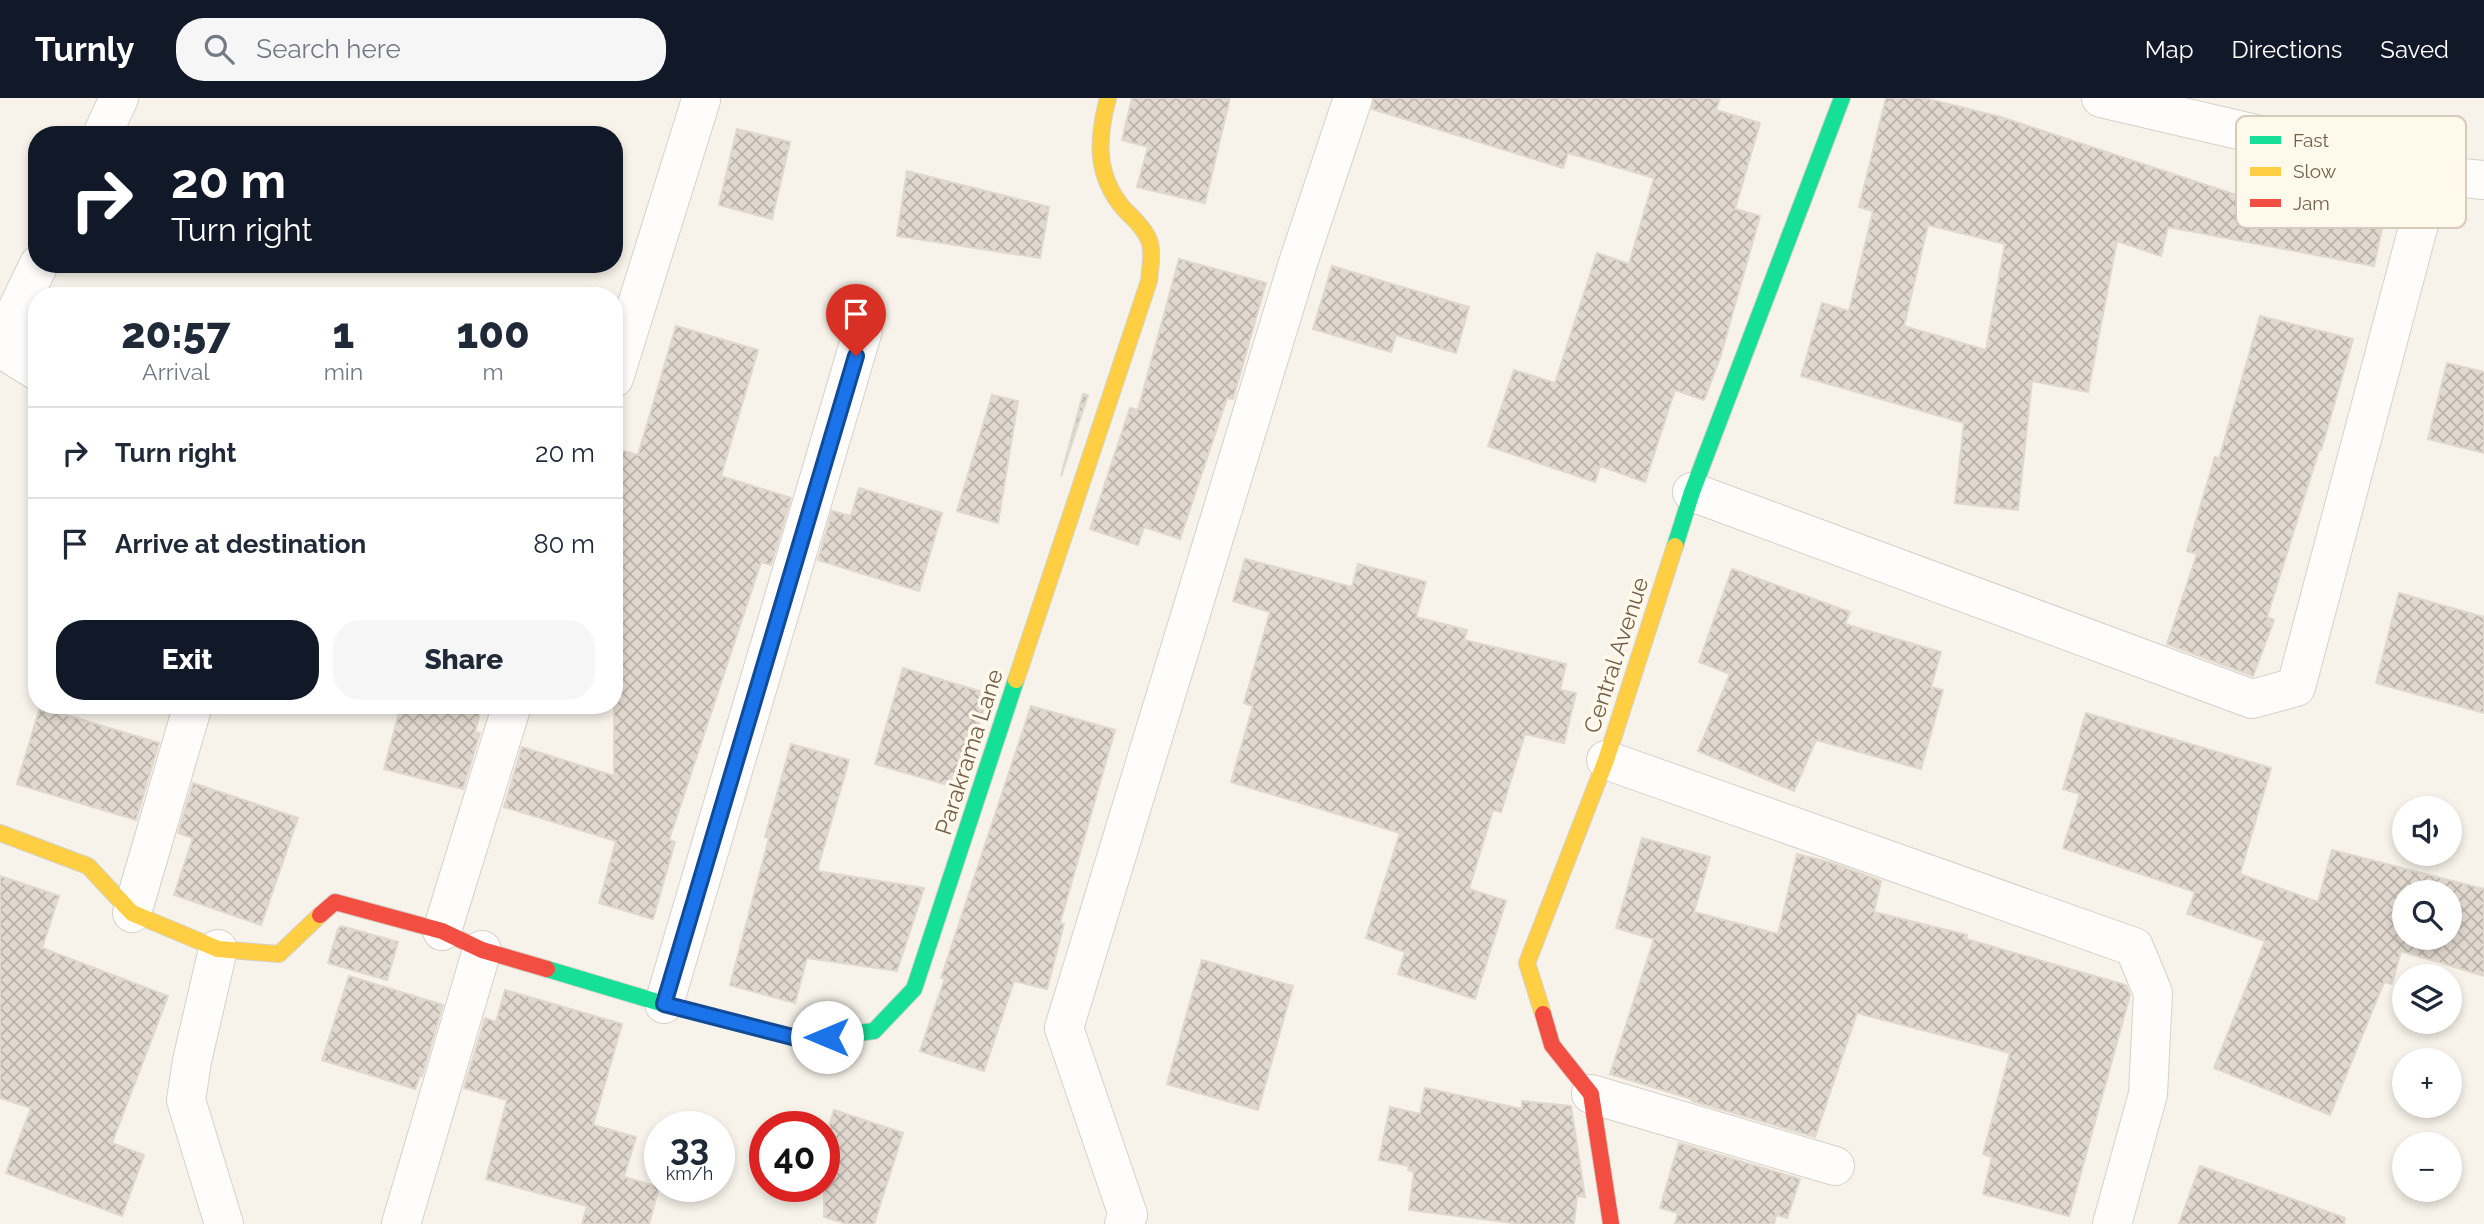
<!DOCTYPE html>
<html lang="en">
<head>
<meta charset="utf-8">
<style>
	body { margin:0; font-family:Raleway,sans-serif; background:#f6f6f7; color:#1f2937; height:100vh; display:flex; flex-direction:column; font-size:26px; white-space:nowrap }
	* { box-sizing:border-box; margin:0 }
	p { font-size:23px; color:#747a83 }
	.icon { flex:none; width:38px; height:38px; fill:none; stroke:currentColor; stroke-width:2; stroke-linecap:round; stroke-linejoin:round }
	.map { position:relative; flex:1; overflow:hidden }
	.side { position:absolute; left:28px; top:189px; width:595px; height:427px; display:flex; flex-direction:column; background:#fff; border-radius:28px; box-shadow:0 4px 10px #0003 }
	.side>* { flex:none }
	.hud { position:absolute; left:28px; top:28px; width:595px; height:147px; border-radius:28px; box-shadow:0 4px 10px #0003; background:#111827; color:#fff; overflow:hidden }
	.tools { position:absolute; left:2392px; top:698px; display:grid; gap:14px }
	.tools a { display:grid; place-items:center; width:70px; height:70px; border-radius:50%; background:#fff; box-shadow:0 4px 10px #0003; font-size:35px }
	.speed { position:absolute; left:644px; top:1013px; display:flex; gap:14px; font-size:35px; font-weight:700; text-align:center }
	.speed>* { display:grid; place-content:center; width:91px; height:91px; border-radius:50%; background:#fff; box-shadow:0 4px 10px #0003; line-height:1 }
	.speed small { font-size:18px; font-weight:400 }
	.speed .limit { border:10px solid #d22; background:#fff; color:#111 }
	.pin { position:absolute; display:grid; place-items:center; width:60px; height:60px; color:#fff; margin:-72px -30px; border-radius:50% 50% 50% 0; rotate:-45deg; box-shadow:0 0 7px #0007 }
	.pin .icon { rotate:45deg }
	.me { position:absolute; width:77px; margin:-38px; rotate:270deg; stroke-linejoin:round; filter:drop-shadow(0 0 5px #0008) }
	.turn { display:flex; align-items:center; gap:24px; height:147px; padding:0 28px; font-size:32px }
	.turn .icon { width:91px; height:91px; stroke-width:2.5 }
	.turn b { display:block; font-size:49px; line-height:60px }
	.eta { display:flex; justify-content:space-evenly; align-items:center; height:119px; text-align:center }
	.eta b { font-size:42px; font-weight:800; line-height:49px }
	.action { display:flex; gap:14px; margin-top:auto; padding:14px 28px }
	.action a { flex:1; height:80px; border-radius:28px; background:#111827; color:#fff; font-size:28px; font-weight:800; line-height:80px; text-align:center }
	.action a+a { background:#f6f6f7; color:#1f2937 }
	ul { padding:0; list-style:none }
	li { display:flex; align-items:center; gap:21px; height:91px; padding:0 28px; border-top:2px solid #e0e1e3 }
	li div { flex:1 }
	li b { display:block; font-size:26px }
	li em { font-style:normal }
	header { display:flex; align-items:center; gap:42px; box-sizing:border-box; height:98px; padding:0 35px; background:#111827; color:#fff }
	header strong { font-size:33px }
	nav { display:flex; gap:38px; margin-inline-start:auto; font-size:24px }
	.search { width:490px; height:63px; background:#f6f6f7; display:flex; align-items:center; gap:18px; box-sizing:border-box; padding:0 24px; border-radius:28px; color:#747a83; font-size:26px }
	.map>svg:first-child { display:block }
</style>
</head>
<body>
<header>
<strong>Turnly</strong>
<div class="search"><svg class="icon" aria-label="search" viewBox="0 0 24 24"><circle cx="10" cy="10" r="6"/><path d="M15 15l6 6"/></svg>Search here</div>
<nav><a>Map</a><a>Directions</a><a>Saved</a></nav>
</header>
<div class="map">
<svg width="2484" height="1126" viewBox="0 0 2484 1126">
	<defs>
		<pattern id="building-cross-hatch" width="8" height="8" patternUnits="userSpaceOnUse" patternTransform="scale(1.75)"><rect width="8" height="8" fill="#e1d9cf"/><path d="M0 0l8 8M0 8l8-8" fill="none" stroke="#bbb3aa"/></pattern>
	</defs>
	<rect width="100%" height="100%" fill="#f7f3ea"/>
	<path fill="url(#building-cross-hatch)" stroke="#e0d8cd" stroke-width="2" fill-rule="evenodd" d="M 1132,0 L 1230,0 L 1205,105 L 1137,89 L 1148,49 L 1122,42 Z
		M 1374,0 L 1720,0 L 1716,12 L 1760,25 L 1735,111 L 1760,118 L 1720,260 L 1704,302 L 1675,292 L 1645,384 L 1600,368 L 1595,384 L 1488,348 L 1514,272 L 1555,285 L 1597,155 L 1629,166 L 1654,80 L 1568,55 L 1563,70 L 1372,11 Z
		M 1886,0 L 1924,0 L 2001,19 L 2309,121 L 2313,101 L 2385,117 L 2374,168 L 2168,129 L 2161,158 L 2117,143 L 2088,294 L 2032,283 L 2018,412 L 1955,405 L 1964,325 L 1801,278 L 1822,205 L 1849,213 L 1873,113 L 1859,109 ZM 1928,127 L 2005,146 L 1986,252 L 1904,228 Z
		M 737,31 L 790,44 L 772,121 L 719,107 Z
		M 907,73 L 1049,109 L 1040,160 L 897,138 Z
		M 1179,161 L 1266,185 L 1233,301 L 1227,300 L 1180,441 L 1144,429 L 1138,447 L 1090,431 L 1130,310 L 1138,312 Z
		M 1332,168 L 1469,209 L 1456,255 L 1396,237 L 1391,254 L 1313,231 Z
		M 2260,218 L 2353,241 L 2321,352 L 2319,352 L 2267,519 L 2274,522 L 2253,578 L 2167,546 L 2197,456 L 2187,453 L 2215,359 L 2219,361 Z
		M 676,228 L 758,252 L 721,378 L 791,400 L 771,467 L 761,464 L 669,742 L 675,744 L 653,821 L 599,805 L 616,743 L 504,709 L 522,649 L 614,678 L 614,350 L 638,357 Z
		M 2447,265 L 2484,274 L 2484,355 L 2428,341 Z
		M 1083,296 L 1088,297 L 1061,378 Z
		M 992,297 L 1018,303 L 998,425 L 957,413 Z
		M 859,390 L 942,415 L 919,493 L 818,462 L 832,413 L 851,418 Z
		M 1245,461 L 1352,489 L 1358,466 L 1426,484 L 1416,519 L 1467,532 L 1464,542 L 1566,566 L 1560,592 L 1576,595 L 1564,645 L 1525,636 L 1501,714 L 1493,712 L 1469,791 L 1506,803 L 1475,901 L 1398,876 L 1405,854 L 1366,840 L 1400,735 L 1231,684 L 1253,608 L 1244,605 L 1270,514 L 1233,503 Z
		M 1732,471 L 1850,514 L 1845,526 L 1941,554 L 1931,589 L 1943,592 L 1921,671 L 1816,642 L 1794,693 L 1698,653 L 1730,576 L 1699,564 Z
		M 2399,495 L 2484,519 L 2484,615 L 2376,585 Z
		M 903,570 L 989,596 L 958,690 L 875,666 Z
		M 401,607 L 482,607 L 475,634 L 480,635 L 463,691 L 384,671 Z
		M 1031,608 L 1115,632 L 1060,825 L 1064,826 L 1047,891 L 1014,883 L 984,973 L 920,953 L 945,880 L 941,880 Z
		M 40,609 L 159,645 L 136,722 L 17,686 Z
		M 2086,615 L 2271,670 L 2240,776 L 2318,804 L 2332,752 L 2484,791 L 2484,878 L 2401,853 L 2392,886 L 2384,884 L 2330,1017 L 2214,970 L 2265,843 L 2187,816 L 2195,794 L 2063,750 L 2080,696 L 2063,691 ZM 2404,794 L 2450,794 L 2450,840 L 2404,840 Z
		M 791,646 L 849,662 L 817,773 L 924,790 L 897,873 L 807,860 L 795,905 L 730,887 L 769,740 L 765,739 Z
		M 193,685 L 298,720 L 261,827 L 174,797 L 193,740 L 178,735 Z
		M 1642,740 L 1710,759 L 1694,814 L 1778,836 L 1797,756 L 1832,765 L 1881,783 L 1874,814 L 1967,837 L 1966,841 L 2126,887 L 2130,897 L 2069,1118 L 1983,1096 L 1992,1059 L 1983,1056 L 2010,955 L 1857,915 L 1815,1039 L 1692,1003 L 1692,1001 L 1610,976 L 1654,841 L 1616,830 Z
		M 0,778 L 59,798 L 42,850 L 168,898 L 112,1045 L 144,1057 L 122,1118 L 6,1075 L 31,1010 L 0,1000 Z
		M 341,828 L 398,844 L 387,882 L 328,865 L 338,831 Z
		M 1202,862 L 1293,888 L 1258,1012 L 1167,986 Z
		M 349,878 L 443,907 L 422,978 L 420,977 L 415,991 L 322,962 Z
		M 505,892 L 622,926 L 593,1027 L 636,1039 L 624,1079 L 659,1089 L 649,1126 L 582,1126 L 587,1108 L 486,1081 L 507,1002 L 464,990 L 485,920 L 496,924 Z
		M 1425,990 L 1522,1011 L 1522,1003 L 1571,1008 L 1585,1099 L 1577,1098 L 1574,1126 L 1521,1126 L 1409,1112 L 1414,1074 L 1408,1072 L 1409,1068 L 1379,1062 L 1390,1009 L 1420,1016 Z
		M 834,1012 L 903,1035 L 874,1126 L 847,1126 L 824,1119 L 824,1044 Z
		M 1679,1045 L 1800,1081 L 1787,1120 L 1776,1117 L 1774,1126 L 1675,1126 L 1678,1115 L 1660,1110 Z
		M 2200,1068 L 2345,1120 L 2344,1126 L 2179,1126 Z"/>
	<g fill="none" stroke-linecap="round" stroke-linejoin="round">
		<defs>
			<path id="street" d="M 2101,0 L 2432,77 L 2484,82
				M 102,37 L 119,0
				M 37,273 L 13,258 L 9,228 L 39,166
				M 614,280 L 701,2
				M 1692,394 L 2252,601 L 2296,589 L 2432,77
				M 1606,662 L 2134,849 L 2153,895 L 2148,996 L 2112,1126
				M 132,815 L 193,607
				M 442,833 L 512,607
				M 218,851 L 192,963 L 186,1002 L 224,1126
				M 664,906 L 863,232
				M 1591,996 L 1835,1068
				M 401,1126 L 482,852
				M 1124,1126 L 1128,1117 L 1064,930 L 1299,162 L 1353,0"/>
			<path id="fast" d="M 1675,448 L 1692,394 L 1842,0
				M 547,871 L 664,906 L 804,942 L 874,933 L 914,891 L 1016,582"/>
			<path id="slow" d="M 1016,582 L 1149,183 C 1150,171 1153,158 1150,145 C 1146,132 1134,121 1124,111 C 1095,77 1097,41 1108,0
				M 0,735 L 88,768 L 132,815 L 218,851 L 279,856 L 320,817
				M 1543,916 L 1527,865 L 1606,662 L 1675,448"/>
			<path id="jam" d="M 320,817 L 335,804 L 442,833 L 482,852 L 547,871
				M 1543,916 L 1552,947 L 1591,996 L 1611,1126"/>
		</defs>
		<use href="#street" stroke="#d6d0c9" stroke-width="40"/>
		<use href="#fast" stroke="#d6d0c8" stroke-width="18"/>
		<use href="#slow" stroke="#d6d0c8" stroke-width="18"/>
		<use href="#jam" stroke="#d6d0c8" stroke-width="18"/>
		<use href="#street" stroke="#fefdfc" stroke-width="38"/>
		<use href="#fast" stroke="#16e098" stroke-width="16"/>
		<use href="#slow" stroke="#ffcf43" stroke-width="16"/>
		<use href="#jam" stroke="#f24e42" stroke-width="16"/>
	</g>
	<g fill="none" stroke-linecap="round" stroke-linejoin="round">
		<defs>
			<path id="route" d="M 827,939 L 804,942 L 664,906 L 856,258"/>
		</defs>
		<use href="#route" stroke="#114b97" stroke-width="18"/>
		<use href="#route" stroke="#1a73e8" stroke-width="12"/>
	</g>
	<g text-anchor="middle" stroke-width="7" stroke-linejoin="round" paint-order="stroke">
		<g font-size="23" fill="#755e4a" stroke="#fff9eb">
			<text transform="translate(1616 557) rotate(-72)" y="8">Central Avenue</text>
			<text transform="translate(969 654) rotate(-72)" y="8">Parakrama Lane</text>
		</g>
	</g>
	<rect x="2236" y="18" width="230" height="112" rx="10" fill="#fff9eb" stroke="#d6cabb" stroke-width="2"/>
	<rect x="2250" y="38" width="31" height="8" fill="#16e098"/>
	<rect x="2250" y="69" width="31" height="9" fill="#ffcf43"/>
	<rect x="2250" y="101" width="31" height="8" fill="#f24e42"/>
	<g font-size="19" fill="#755e4a">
		<text x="2293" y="49">Fast</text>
		<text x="2293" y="80">Slow</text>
		<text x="2293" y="112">Jam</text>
	</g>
</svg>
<div class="tools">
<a><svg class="icon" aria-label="sound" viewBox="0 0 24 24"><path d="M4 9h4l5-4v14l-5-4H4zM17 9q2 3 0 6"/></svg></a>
<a><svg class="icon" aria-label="search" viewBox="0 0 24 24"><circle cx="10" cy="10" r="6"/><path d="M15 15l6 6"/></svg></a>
<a><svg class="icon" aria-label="layers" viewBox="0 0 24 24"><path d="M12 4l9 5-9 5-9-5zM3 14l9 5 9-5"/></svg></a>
<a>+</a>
<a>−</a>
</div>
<div class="speed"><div>33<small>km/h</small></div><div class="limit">40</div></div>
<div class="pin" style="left:856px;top:258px;background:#d93025"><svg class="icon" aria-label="arrive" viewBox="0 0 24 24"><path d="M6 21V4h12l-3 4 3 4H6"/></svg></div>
<svg class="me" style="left:827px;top:939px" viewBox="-20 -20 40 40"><circle r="19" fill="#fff"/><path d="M0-13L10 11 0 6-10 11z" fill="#1a73e8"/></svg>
<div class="hud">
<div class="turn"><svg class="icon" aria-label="right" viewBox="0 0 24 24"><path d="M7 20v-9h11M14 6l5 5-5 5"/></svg><div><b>20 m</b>Turn right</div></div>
</div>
<section class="side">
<div class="eta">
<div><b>20:57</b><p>Arrival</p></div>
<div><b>1</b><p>min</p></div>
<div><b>100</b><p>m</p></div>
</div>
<ul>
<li><svg class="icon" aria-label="right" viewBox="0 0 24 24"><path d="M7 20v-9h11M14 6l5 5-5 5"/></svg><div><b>Turn right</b></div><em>20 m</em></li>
<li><svg class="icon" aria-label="arrive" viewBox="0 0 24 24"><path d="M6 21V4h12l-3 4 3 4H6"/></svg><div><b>Arrive at destination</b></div><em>80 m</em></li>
</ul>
<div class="action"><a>Exit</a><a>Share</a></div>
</section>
</div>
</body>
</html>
